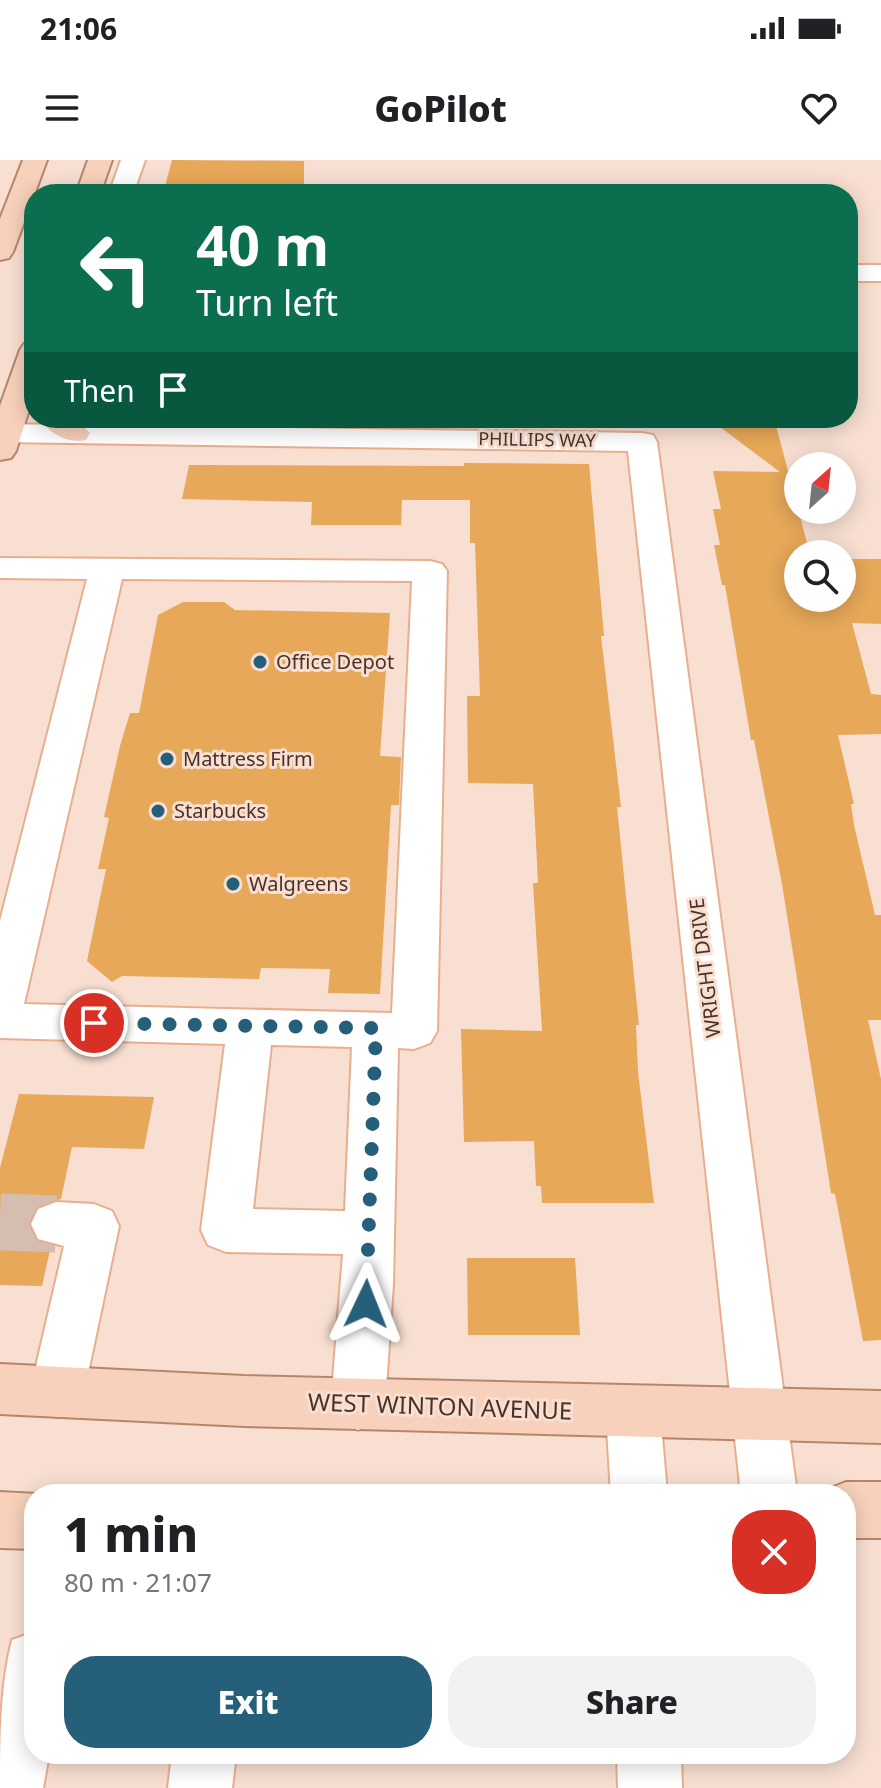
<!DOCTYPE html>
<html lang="en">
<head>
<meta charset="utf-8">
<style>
	body { margin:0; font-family:"Noto Sans",sans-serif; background:#f2f2f2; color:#202124; height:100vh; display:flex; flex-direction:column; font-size:30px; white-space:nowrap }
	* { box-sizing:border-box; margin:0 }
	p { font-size:26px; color:#757577 }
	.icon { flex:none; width:44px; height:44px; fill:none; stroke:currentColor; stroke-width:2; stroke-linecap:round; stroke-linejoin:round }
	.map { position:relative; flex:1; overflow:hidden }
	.side { position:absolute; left:24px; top:1324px; width:832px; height:280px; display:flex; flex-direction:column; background:#fff; border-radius:32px; box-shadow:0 4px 20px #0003 }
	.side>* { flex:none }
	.banner { position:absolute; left:24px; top:24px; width:834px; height:244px; border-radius:32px; box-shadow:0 4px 20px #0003; background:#0b6e4f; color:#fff; overflow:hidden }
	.needle { width:52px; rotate:27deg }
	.fabs { position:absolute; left:784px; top:292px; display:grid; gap:16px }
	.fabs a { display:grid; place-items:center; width:72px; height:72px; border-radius:50%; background:#fff; box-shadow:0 4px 20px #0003; font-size:40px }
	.pin { position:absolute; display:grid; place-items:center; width:68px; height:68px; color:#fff; margin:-34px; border:4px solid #fff; border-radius:50%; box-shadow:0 2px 8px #0007 }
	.me { position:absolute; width:88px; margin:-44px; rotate:2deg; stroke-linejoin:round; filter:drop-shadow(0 0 6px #0008) }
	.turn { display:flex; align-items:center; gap:28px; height:168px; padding:0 40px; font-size:36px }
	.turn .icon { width:104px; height:104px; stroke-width:2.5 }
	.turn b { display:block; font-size:56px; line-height:68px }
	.then { display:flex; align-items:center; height:76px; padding:0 40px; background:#0003; gap:16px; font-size:30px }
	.round { display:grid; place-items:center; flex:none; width:84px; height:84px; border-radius:32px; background:#f2f2f2 }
	.summary { display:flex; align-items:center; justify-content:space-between; height:136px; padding:0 40px }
	h1 { font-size:48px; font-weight:800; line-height:60px }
	.action { display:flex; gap:16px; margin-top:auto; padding:16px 40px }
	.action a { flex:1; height:92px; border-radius:32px; background:#265f79; color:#fff; font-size:32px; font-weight:800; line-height:92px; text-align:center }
	.action a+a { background:#f2f2f2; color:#202124 }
	.status { display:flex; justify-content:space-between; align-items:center; height:56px; padding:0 40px; background:#fff; direction:ltr }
	.status svg { height:22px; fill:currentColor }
	header { display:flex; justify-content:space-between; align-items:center; height:104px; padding:0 40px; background:#fff; font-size:36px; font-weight:800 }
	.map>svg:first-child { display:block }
</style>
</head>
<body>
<div class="status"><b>21:06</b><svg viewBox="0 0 49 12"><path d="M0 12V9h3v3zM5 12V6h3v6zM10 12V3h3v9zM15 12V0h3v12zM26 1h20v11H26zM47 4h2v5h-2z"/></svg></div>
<header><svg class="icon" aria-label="menu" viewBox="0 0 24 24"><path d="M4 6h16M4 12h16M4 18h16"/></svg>GoPilot<svg class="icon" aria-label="heart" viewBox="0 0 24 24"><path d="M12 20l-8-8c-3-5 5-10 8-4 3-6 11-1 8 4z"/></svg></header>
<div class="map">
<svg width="881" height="1628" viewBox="0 0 881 1628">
	<rect width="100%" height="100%" fill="#f8dfd2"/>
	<path fill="#e7a859" d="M 172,0 L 304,1 L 304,34 L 163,34 Z
		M 708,258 L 774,258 L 810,394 L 798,394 L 798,438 L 842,438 L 842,399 L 881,399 L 881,464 L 852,463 L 871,534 L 881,535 L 881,574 L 838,575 L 854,644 L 851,644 L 854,665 L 875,755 L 881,755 L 881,860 L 868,860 L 881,919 L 881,1180 L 863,1181 L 835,1034 L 831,1033 L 782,724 L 754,580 L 751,580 L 725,425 L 722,425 L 714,385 L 720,385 L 713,349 L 721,349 L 713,311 L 780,312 Z
		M 464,303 L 589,304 L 604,476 L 601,476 L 621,647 L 617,647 L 639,865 L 636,865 L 638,912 L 654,1043 L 542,1043 L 541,1026 L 536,1026 L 534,981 L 464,982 L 461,869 L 542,871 L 533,723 L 538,723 L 533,624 L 468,623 L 467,536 L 480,536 L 475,383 L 470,383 L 470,340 L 402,340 L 401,365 L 311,365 L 312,342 L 182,339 L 189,305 L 464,306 Z
		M 183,442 L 224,442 L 235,450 L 390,453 L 380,596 L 401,597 L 399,645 L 391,645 L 380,834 L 328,833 L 330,809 L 261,808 L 259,819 L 122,816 L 112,822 L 87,801 L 106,709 L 98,709 L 109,658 L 104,657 L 120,586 L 130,553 L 139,553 L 158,455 Z
		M 19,934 L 154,937 L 144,989 L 72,987 L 61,1039 L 37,1046 L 28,1063 L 35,1080 L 51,1086 L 42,1126 L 0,1125 L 0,1008 Z
		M 467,1098 L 575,1098 L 580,1175 L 468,1175 Z"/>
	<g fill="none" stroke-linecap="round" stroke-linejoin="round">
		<path stroke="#d5bdb0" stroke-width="44" stroke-dasharray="44 22" stroke-linecap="butt" d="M 0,1062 L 31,1063"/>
		<path stroke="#d5bdb0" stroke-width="57" stroke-dasharray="57 28" stroke-linecap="butt" d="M 0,1062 L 56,1064"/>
		<defs>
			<path id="minor" d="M 121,0 L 145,0 L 133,34 L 109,34 Z
				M 848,105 L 881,105 L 881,121 L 848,121 Z
				M 0,264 L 642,273 L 653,275 L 657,282 L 797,1334 L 741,1334 L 628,291 L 0,282 Z
				M 0,398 L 430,401 L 442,404 L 447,411 L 437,871 L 430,883 L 414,889 L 398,888 L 393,1124 L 385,1244 L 377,1262 L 358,1270 L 339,1262 L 331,1244 L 343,1094 L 226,1092 L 208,1085 L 201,1070 L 225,884 L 0,878 L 0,761 L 87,419 L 0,418 ZM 122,419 L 412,421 L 392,853 L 24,844 ZM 271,885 L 352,887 L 345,1051 L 253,1049 Z
				M 56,1042 L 94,1044 L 112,1051 L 119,1066 L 84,1232 L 76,1250 L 57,1257 L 38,1250 L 30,1232 L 64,1086 L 38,1079 L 31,1064 L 38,1049 Z
				M 633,1226 L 652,1234 L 660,1252 L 667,1334 L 611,1334 L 606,1252 L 614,1234 Z
				M 34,1472 L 34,1594 L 49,1594 L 43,1628 L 0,1628 C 0,1579 0,1527 12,1480 Z
				M 172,1594 L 236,1594 L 232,1628 L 168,1628 Z
				M 617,1594 L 681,1594 L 682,1628 L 618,1628 Z"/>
			<path id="major" d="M 23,0 L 47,0 L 13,92 L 9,98 L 0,100 L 0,59 Z
				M 88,0 L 112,0 L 100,34 L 76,34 Z
				M 34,181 L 34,234 L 16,291 L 11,298 L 0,300 L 0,246 L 20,190 L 24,184 Z
				M 39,258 L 74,258 L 90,273 L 86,280 C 67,284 50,274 39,258 Z
				M 0,1204 L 244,1216 L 881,1231 L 881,1283 L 244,1266 L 0,1254 Z
				M 846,1322 L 881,1322 L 881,1378 L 846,1378 L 846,1334 L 824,1334 L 826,1330 Z
				M 0,1332 L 37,1334 L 34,1334 L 34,1389 L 0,1388 Z"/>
		</defs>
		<use href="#minor" stroke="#e8af8e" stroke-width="4"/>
		<use href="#major" stroke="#b78669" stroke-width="4"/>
		<use href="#minor" fill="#fff" fill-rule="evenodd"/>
		<use href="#major" fill="#f7d1bb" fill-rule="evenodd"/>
	</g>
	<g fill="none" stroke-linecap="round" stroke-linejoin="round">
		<path stroke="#265f79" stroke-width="14" stroke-dasharray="0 25.2" d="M 94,863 L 376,868 L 366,1144"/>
	</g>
	<g fill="#265f79" stroke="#f8dfd2" stroke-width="3">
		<circle cx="260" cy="502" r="8"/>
		<circle cx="167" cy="599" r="8"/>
		<circle cx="158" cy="651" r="8"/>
		<circle cx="233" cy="724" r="8"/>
	</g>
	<g text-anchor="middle" stroke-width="6" stroke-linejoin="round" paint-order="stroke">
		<g font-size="18" fill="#4a3326" stroke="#f8dfd2">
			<text transform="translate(537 280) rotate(1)" y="6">PHILLIPS WAY</text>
		</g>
		<g font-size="20" fill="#4a3326" stroke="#f8dfd2" text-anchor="start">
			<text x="276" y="509">Office Depot</text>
			<text x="183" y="606">Mattress Firm</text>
			<text x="174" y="658">Starbucks</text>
			<text x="249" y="731">Walgreens</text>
		</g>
		<g font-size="20" fill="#4a3326" stroke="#f8dfd2">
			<text transform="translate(705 808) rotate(-97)" y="7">WRIGHT DRIVE</text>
		</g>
		<g font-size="24" fill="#4a3326" stroke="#f8dfd2">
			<text transform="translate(440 1247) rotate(2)" y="8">WEST WINTON AVENUE</text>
		</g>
	</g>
</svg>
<div class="fabs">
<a><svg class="needle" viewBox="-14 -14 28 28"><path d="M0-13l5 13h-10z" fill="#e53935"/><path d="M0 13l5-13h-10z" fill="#757577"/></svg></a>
<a><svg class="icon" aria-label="search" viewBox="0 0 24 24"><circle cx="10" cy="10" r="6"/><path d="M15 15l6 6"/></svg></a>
</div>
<div class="pin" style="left:94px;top:863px;background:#d93025"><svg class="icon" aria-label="arrive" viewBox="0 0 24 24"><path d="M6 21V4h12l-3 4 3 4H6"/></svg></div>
<svg class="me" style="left:366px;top:1144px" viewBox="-20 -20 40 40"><path d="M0-17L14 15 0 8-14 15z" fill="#265f79" stroke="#fff" stroke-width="4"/></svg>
<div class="banner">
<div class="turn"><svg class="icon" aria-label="left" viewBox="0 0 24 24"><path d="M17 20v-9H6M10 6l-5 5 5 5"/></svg><div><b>40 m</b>Turn left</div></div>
<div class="then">Then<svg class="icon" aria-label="arrive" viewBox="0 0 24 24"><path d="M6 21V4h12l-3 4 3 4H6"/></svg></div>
</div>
<section class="side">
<div class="summary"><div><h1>1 min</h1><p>80 m · 21:07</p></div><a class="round" style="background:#d93025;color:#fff"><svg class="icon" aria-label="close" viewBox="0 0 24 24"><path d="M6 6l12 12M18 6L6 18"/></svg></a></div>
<div class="action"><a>Exit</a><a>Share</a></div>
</section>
</div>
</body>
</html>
